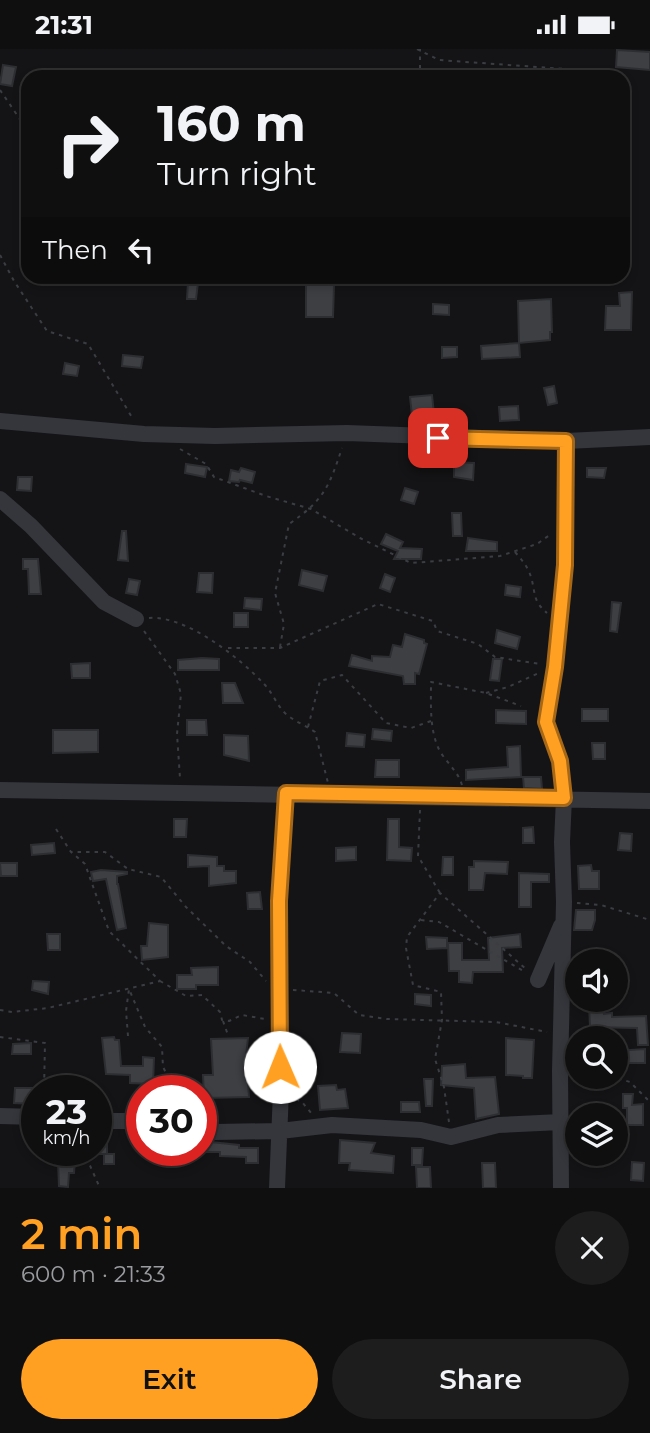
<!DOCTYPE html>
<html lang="en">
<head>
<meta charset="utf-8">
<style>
	body { margin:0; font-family:Montserrat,sans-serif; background:#1d1d1e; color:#f1f3f6; height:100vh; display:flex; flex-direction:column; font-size:26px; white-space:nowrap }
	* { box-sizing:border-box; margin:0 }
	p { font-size:23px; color:#9b9c9f }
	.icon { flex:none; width:38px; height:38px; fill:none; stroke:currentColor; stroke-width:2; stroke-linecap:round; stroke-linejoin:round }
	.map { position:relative; height:1139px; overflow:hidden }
	.drawer { display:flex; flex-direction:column; background:#0f0f10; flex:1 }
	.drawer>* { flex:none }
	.banner { position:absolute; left:21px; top:21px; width:609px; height:214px; border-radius:21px; box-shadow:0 4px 10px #0003,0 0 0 2px #2f2f30; background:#0f0f10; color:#f1f3f6; overflow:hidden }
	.tools { position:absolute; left:565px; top:900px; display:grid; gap:14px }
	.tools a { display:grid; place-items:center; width:63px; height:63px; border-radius:50%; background:#0f0f10; box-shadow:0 4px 10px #0003,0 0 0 2px #2f2f30; font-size:35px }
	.speed { position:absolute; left:21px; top:1026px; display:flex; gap:14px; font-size:35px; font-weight:700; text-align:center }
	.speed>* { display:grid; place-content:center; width:91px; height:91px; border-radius:50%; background:#0f0f10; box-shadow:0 4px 10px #0003,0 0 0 2px #2f2f30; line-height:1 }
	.speed small { font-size:18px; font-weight:400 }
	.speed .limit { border:10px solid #d22; background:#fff; color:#111 }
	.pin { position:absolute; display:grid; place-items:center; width:60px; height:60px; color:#fff; margin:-30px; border-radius:14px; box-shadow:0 4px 10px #0006 }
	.me { position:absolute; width:77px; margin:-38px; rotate:359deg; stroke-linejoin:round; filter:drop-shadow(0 0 5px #0008) }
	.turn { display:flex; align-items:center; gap:24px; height:147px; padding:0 21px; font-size:32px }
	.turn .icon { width:91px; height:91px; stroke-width:2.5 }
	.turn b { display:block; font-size:49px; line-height:60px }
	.then { display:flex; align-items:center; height:66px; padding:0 21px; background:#0003; gap:14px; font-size:26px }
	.round { display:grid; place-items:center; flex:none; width:74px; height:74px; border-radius:37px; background:#1d1d1e }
	.headline { display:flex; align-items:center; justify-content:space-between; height:119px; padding:0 21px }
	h1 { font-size:42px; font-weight:600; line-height:52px; color:#ffa022 }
	.action { display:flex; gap:14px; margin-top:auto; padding:14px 21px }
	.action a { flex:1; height:80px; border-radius:42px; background:#ffa022; color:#111; font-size:28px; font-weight:600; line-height:80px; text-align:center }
	.action a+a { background:#1d1d1e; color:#f1f3f6 }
	.status { display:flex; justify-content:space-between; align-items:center; height:49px; padding:0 35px; background:#0f0f10; direction:ltr }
	.status svg { height:19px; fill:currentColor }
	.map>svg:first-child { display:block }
</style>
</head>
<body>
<div class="status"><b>21:31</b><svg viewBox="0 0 49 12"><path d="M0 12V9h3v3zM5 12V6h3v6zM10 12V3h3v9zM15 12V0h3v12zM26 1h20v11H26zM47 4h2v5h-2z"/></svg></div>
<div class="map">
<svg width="650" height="1139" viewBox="0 0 650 1139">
	<rect width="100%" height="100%" fill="#141416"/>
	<path fill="#3e3f43" stroke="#2d2e32" stroke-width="2" d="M 617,1 L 650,3 L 650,21 L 616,18 Z
		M 3,16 L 16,18 L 12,37 L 0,35 Z
		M 188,233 L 198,234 L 196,250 L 187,250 Z
		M 306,234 L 334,236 L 333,268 L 306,268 Z
		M 632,243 L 631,281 L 605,281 L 606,257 L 620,257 L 619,244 Z
		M 551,250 L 552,283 L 550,283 L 550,291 L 519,294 L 518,252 Z
		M 433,255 L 449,256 L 449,266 L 433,265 Z
		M 519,294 L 520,308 L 482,310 L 481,297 Z
		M 442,298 L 457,298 L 457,308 L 442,309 Z
		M 123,306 L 143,308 L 141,319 L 122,317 Z
		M 65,314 L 79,317 L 77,327 L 63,325 Z
		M 554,337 L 557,354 L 548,356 L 544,339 Z
		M 432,346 L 434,365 L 412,367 L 410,348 Z
		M 518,357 L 519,371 L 500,372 L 499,358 Z
		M 454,413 L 474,414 L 473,431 L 454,428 Z
		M 186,415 L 207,418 L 205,428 L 185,424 Z
		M 241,419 L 255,423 L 252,434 L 240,431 L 239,433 L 229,432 L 231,421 L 239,423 Z
		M 587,419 L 606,419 L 604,429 L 587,428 Z
		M 18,428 L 32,428 L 31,442 L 17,441 Z
		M 405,439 L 418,443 L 414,455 L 401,451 Z
		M 452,464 L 461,464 L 462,487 L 453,487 Z
		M 122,482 L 126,482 L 128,512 L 118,511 Z
		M 386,485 L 403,493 L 400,499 L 422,500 L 421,510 L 394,510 L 398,502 L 381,495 Z
		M 468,489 L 497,493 L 497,502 L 466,502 Z
		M 23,510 L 38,510 L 41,545 L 29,545 L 28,520 L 23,520 Z
		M 302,521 L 327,527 L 323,542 L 299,536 Z
		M 199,524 L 213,524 L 212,544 L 197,543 Z
		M 385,525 L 395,529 L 390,543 L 380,539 Z
		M 129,530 L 140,532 L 137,546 L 126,544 Z
		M 506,536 L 521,538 L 520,548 L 505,546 Z
		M 245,549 L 262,550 L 261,561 L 244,559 Z
		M 612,553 L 621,554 L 617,583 L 610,582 Z
		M 234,564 L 248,564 L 248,578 L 234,578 Z
		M 497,581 L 520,588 L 517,600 L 495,594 Z
		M 405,585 L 424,591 L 424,594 L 427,595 L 419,625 L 415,624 L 415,635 L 404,635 L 403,627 L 349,617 L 352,606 L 372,612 L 372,607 L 390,608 L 393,596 L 402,598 Z
		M 202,609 L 219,610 L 219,621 L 178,621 L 178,611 Z
		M 493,610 L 502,610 L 499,632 L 490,631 Z
		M 90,614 L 90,629 L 72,629 L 71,615 Z
		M 222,634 L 235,634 L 243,654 L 223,654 Z
		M 582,660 L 608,660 L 608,672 L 582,672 Z
		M 496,661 L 526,662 L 526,675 L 496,674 Z
		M 187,671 L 206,671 L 207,686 L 187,686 Z
		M 373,680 L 392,682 L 391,692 L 372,690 Z
		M 53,681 L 98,681 L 98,703 L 53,704 Z
		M 347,684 L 365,686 L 364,698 L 346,697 Z
		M 224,686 L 248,687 L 249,712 L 224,706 Z
		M 592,694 L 605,694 L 605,710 L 593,710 Z
		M 520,697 L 521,728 L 466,731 L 466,721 L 508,718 L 507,698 Z
		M 376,711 L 399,711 L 399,728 L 375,728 Z
		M 523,728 L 541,728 L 542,740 L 524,739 Z
		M 174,770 L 187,770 L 186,788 L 174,788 Z
		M 388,770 L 399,770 L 399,798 L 412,799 L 411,812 L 387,811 Z
		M 533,778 L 534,794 L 523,794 L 523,779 Z
		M 620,784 L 632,785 L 631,802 L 618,801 Z
		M 54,794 L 55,804 L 32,806 L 31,796 Z
		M 356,798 L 356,811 L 336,812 L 336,799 Z
		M 188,806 L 217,808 L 217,817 L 224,817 L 224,822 L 236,822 L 236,834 L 209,837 L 209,817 L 188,818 Z
		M 443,808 L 453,808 L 453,826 L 442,826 Z
		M 474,812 L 508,813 L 507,825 L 485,824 L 483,841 L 469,841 L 469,818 L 474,818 Z
		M 0,814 L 17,814 L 17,827 L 1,827 Z
		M 591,816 L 592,822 L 599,822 L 599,840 L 579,840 L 578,817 Z
		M 101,821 L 127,823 L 127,825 L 117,827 L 117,835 L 118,835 L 126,879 L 117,881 L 106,830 L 93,832 L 91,823 Z
		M 519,824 L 549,825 L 549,833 L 531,833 L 531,858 L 519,858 Z
		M 260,843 L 262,860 L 248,860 L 247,844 Z
		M 576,861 L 595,861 L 595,871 L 592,881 L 574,881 Z
		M 149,874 L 168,876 L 168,908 L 142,911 L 141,897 L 147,897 Z
		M 47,885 L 60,885 L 60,901 L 48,901 Z
		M 520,885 L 521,898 L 502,899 L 503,923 L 473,923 L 472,934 L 459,933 L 459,922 L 449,922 L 448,894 L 462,894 L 462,911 L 489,911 L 488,889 Z
		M 426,888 L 447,889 L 447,899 L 427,900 Z
		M 218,918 L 218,936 L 196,936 L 196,940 L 177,940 L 177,926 L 192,926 L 191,919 Z
		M 33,932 L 49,933 L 48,945 L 32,941 Z
		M 415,945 L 431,946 L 431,957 L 415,955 Z
		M 603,954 L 604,965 L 612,964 L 612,968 L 646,967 L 648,996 L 638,996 L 637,979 L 590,978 L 589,955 Z
		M 342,984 L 361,985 L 360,1004 L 340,1003 Z
		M 114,988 L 115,991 L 119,991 L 121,1017 L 143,1017 L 143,1008 L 154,1009 L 153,1035 L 130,1034 L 130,1026 L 106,1025 L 102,989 Z
		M 248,989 L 245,1017 L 247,1017 L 249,1048 L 204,1049 L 203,1026 L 213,1026 L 211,990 Z
		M 506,989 L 534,991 L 532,1029 L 523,1029 L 523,1027 L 506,1026 Z
		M 31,994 L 31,1005 L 12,1005 L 13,995 Z
		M 645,1000 L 645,1014 L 616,1014 L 616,1002 Z
		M 465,1015 L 466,1029 L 495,1028 L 499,1065 L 476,1070 L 474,1039 L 441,1036 L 442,1017 Z
		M 424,1030 L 433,1030 L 432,1057 L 426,1057 Z
		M 336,1036 L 337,1041 L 345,1040 L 348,1059 L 320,1061 L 318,1037 Z
		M 15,1039 L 33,1039 L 32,1055 L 14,1054 Z
		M 623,1045 L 633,1045 L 632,1056 L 643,1055 L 643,1076 L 627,1076 L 627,1059 L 623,1059 Z
		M 401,1053 L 419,1053 L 420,1063 L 401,1063 Z
		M 96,1082 L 107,1082 L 107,1105 L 104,1105 L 114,1105 L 114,1115 L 104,1115 L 104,1105 L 96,1105 Z
		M 340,1091 L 375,1094 L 371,1104 L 394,1107 L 393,1124 L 349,1121 L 350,1114 L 339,1114 Z
		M 201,1092 L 239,1096 L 239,1099 L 258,1099 L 258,1114 L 246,1114 L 246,1108 L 220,1107 L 220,1103 L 201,1103 Z
		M 412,1099 L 423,1099 L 422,1116 L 412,1116 Z
		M 64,1110 L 75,1110 L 74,1124 L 69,1124 L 68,1138 L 59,1137 L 58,1113 L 63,1113 Z
		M 632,1113 L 644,1114 L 643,1132 L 631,1131 Z
		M 482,1114 L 495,1114 L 496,1139 L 483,1139 Z
		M 416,1118 L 430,1118 L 431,1139 L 417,1139 Z"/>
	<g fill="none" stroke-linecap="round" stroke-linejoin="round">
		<path stroke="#3a3d42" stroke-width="2" stroke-dasharray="3.5 5" stroke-linecap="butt" d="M 417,0 L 439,11 L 593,22
			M 420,28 L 420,0
			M 0,41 L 28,82
			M 0,206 L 14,232 L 47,282 L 88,295 L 133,370
			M 180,400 L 206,415 L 214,428 L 266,447 L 311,460 L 360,489 L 411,514 L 500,507 L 537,495 L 551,485
			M 515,503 C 522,511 528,518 531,528 C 536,545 532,551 547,564
			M 149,569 C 186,566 240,609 264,635 C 272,643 276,654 283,662 C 291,671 305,676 315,683 L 328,734
			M 144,582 L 175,625 L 181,645 L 177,685 L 180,729
			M 280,598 L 284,575 L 275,544 L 289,475 C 324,451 329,438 342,399
			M 228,599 L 280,599 L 378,555 L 433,572 L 437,582 L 478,595 L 495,608 L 540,615
			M 486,644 L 508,638 L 541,623
			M 308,678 L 320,632 L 342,626 L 386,674 L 411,679 L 431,672
			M 462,736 C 458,723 449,716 441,704 C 429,684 431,655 431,633 L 486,644 L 521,657
			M 420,761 L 418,807 L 440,844
			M 56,780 L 71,803 L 105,803 L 128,820 L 161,828 L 186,858 L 226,897 L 250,913 L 266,932
			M 577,854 L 601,856 L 650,871
			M 421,871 L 439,873 L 525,923
			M 160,932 L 186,947 L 202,946 L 220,963 L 222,971 L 229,972 L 242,966 L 265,970
			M 293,941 L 334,944 L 359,966 L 387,970 L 496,973 L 547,983
			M 0,961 L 12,963 L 48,959 L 160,932 L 109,882 L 85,815 L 71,803
			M 223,972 L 228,986
			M 128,987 L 126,962 L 129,940 L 145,978 L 162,998 L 163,1018 L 175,1041
			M 0,988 L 45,994 L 44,1041
			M 610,1027 L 630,1033 L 650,1053
			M 296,1050 L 302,1053 L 312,1065
			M 449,1073 L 444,1038 L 435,1010 L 442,971 L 441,943 L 413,936 L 406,899 L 407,888 L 440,844 L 527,921
			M 83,1101 L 100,1139"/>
		<path stroke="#34363b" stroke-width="16" d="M 0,372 L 144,385 L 215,387 L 347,384 L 566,392 L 650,388
			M 0,450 L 31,477 L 104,553 L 136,570
			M 0,741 L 650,752
			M 538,931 L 561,877
			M 0,1067 L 37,1068
			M 96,1072 L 142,1072
			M 201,1075 L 215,1083 L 280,1082 L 332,1076 L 421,1081 L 451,1088 L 498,1076 L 561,1073
			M 277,1139 L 281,1042 L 279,852 L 286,744
			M 561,1139 L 560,1022 L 564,853 L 562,793 L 564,749 L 560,712 L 546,673 L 555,617 L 565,516 L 566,392"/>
	</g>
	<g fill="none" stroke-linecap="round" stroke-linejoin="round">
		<defs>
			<path id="route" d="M 280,1018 L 279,852 L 286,744 L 564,749 L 560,712 L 546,673 L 555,618 L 565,516 L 566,392 L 438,389"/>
		</defs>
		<use href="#route" stroke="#a66816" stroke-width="18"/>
		<use href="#route" stroke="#ffa022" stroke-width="12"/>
	</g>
</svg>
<div class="tools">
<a><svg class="icon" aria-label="sound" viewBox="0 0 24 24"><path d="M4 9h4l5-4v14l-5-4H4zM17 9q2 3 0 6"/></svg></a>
<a><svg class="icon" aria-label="search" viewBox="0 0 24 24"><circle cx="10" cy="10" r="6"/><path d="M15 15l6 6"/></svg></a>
<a><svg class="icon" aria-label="layers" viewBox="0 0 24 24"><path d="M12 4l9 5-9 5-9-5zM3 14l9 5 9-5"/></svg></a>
</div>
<div class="speed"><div>23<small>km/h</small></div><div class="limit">30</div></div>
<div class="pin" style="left:438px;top:389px;background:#d93025"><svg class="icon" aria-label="arrive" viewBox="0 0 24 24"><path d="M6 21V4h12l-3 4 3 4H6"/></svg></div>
<svg class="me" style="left:280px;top:1018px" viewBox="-20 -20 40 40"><circle r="19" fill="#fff"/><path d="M0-13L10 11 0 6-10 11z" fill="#ffa022"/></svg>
<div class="banner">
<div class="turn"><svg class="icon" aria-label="right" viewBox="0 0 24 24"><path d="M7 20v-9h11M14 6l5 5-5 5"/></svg><div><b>160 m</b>Turn right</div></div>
<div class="then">Then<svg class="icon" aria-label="left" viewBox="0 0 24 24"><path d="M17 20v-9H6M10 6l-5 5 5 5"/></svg></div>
</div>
</div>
<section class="drawer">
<div class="headline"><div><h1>2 min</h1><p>600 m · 21:33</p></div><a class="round"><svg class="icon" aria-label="close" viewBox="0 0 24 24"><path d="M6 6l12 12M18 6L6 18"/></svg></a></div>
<div class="action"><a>Exit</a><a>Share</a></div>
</section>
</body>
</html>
